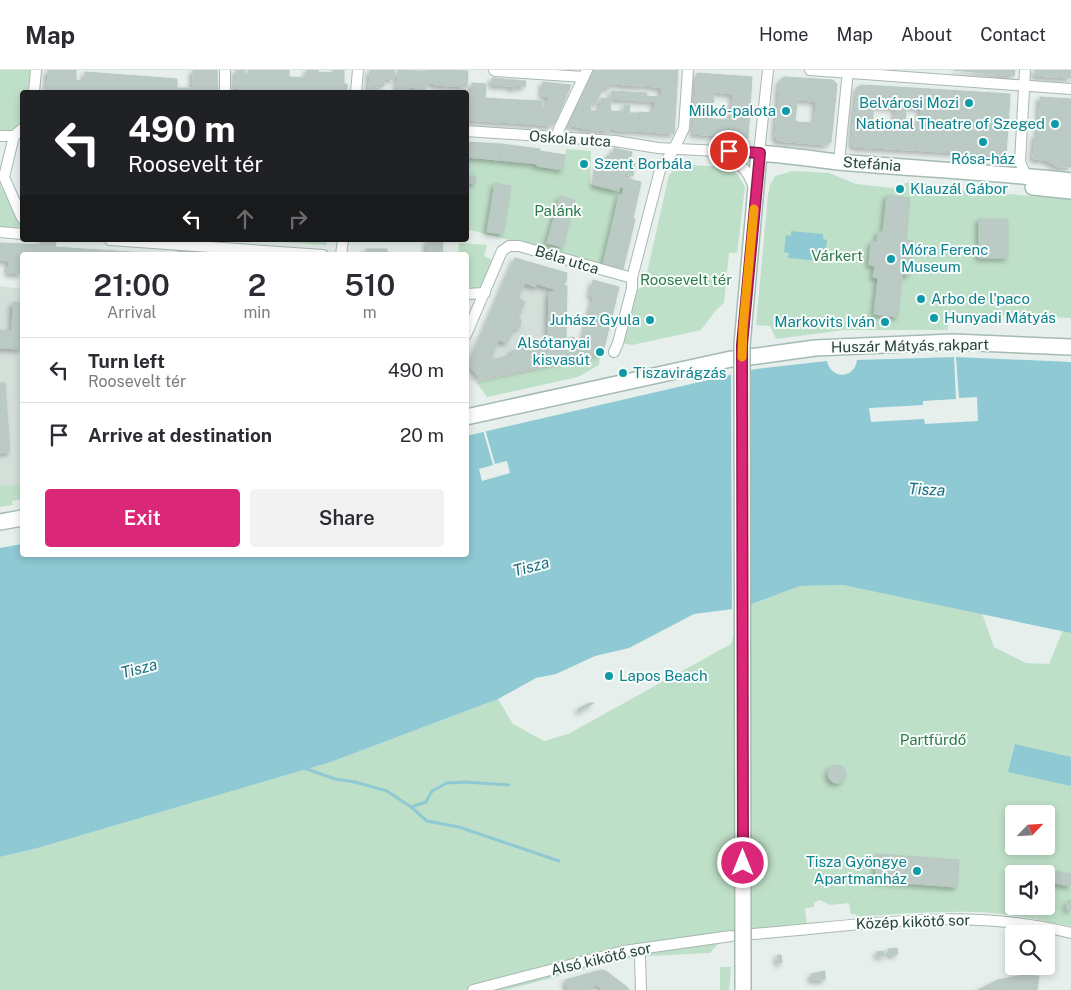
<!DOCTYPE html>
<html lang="en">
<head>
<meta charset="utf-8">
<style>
	body { margin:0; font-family:"Public Sans",sans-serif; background:#f2f2f3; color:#2b2b33; height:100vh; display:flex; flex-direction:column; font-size:19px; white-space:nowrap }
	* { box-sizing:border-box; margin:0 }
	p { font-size:16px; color:#7c7c81 }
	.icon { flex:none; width:28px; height:28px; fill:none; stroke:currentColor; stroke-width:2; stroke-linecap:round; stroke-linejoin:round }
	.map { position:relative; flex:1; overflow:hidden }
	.panel { position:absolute; left:20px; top:182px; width:449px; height:305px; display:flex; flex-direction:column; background:#fff; border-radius:5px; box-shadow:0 2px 8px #0003 }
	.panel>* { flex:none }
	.hud { position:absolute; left:20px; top:20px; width:449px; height:152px; border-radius:5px; box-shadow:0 2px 8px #0003; background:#202124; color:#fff; overflow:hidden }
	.needle { width:32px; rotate:65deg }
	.buttons { position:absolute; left:1005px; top:735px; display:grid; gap:10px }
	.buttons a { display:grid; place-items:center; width:50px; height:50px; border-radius:5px; background:#fff; box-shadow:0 2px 8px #0003; font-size:25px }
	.pin { position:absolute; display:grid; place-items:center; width:42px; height:42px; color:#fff; margin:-21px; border:2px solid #fff; border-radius:50%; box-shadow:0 1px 5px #0007 }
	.me { position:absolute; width:55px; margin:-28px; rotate:0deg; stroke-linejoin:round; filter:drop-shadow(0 0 4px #0008) }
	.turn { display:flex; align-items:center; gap:18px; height:105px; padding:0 25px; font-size:22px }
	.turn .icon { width:65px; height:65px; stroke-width:2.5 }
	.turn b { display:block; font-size:35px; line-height:42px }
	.lanes { display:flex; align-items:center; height:48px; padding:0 25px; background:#0003; justify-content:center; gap:25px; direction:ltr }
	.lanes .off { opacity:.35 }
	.eta { display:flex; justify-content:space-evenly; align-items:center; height:85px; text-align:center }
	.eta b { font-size:30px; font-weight:600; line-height:35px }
	.action { display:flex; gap:10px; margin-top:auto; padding:10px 25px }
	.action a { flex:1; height:58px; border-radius:5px; background:#db2777; color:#fff; font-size:20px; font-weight:600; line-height:58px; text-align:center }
	.action a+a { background:#f2f2f3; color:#2b2b33 }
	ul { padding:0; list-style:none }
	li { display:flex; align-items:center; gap:15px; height:65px; padding:0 25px; border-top:1px solid #e1e1e2 }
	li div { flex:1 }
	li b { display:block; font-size:19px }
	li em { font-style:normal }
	header { display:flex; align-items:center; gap:30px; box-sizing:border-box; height:70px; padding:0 25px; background:#fff; border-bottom:1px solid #e1e1e2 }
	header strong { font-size:24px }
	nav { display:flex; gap:28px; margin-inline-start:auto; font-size:18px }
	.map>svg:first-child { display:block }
</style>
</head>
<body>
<header>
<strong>Map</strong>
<nav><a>Home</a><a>Map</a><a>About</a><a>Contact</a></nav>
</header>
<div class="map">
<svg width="1071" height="920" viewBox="0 0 1071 920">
	<defs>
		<filter id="shadow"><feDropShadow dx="-3" dy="3" stdDeviation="2.5" flood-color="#0004"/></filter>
	</defs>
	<rect width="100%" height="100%" fill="#e6efeb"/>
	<path fill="#d4dfda" d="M 515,188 L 567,203 L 566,212 L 564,215 L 567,216 L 566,268 L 574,267 L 578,287 L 479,308 L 469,295 Z
		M 0,216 L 22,219 L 22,413 L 0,416 Z"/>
	<path fill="#bfe0c8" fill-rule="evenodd" d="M 0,0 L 30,0 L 28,22 L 22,22 L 22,52 C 15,59 10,63 0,61 Z
		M 566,79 L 591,81 L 590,114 L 618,121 L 620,117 L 624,118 L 622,125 L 619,125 L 603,194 L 466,159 L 466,87 L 538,94 L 538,96 L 563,100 Z
		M 688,95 L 727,97 L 738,105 L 745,117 L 737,183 L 729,183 L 724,233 L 716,240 L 701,260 L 632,275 L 622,273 L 635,221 L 644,216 L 669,105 L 676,98 Z
		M 793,101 L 829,103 L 856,114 L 892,118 L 912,111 L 956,120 L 1071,129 L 1071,248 L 949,243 L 948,260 L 844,260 L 776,269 L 770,256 L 756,255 L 768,125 L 770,115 L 775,106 Z
		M 0,114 L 20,152 L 20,156 L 14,160 L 0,159 Z
		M 253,170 L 327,170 L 326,175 Z
		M 459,173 L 487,175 L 484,186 L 492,190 L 481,217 L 476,221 L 466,221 L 466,185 L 458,185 Z
		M 600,285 L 599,295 L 578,307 L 487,327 L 476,312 Z
		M 22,413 L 22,429 L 12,431 L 13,435 L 0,437 L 0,416 Z
		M 843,515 L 982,543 L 994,577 L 1026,593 L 1049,594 L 1063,560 L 1071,563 L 1071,856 C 1040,850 1008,843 976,842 C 936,841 896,844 856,847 L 856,844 L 851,844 L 849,833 L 831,835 L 819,830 L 814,833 L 814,837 L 805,838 L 807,856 L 729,862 L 710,883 L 650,886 L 619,890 L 506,920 L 0,920 L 0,787 L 38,778 L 331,692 L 498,629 L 513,654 L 544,671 L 568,664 L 731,574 L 741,538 L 800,516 ZM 1014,744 L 1046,744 L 1046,776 L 1014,776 ZM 1014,804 L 1046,804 L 1046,836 L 1014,836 Z
		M 720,897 L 731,897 L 729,920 L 720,920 Z"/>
	<path fill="#8ec9d4" d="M 791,161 L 823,164 L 823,169 L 827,170 L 825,187 L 821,186 L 821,191 L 788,188 L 789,183 L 784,182 L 786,165 L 791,166 Z
		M 956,287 L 1071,292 L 1071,563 L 843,515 L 800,516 L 741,538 L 694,544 L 629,578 L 595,586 L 556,604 L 536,608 L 498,629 L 331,692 L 38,778 L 0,787 L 0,478 L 22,474 L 22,485 L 466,485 L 466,366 L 756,299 L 827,291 C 831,310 855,309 857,290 Z
		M 1015,674 L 1071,687 L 1071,716 L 1008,702 Z"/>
	<path fill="#e6efeb" d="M 954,287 L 956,287 L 959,328 L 977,327 L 978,351 L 925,354 L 924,349 L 871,352 L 869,338 L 923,335 L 923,331 L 956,329 Z
		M 750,298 L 750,538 L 732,542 L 731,302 Z
		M 485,359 L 495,394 L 507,391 L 510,403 L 482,411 L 479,399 L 493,395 L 483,360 Z"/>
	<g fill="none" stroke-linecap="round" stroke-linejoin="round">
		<path stroke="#8ec9d4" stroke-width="3" d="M 304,698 L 335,709 L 355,712 L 387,721 L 411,737 L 427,751 L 459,757 L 559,791
			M 411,737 L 426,732 L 432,721 L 447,713 L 465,712 L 509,715"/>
	</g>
	<path fill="#bbcac4" stroke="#b8c9c2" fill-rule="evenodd" filter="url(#shadow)" d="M 48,0 L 76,0 L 76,10 L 85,11 L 85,2 L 177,9 L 177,18 L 193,18 L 193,0 L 217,0 L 218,22 L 78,22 L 47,21 Z
		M 236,0 L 245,0 L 244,5 L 241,5 L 240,18 L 235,18 Z
		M 248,0 L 289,0 L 289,7 L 306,8 L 307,0 L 318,0 L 318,2 L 333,3 L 333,0 L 344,0 L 344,14 L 347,14 L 347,22 L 240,21 L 241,5 L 248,5 Z
		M 370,0 L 395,0 L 393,10 L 384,9 L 384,16 L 375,17 L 375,22 L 369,21 Z
		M 398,0 L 417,1 L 416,17 L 406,17 L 406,22 L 397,22 Z
		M 427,0 L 468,1 L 467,17 L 434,15 L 435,13 L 426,13 Z
		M 592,0 L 648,0 L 647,15 L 644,16 L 621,15 L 621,14 L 609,14 L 610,18 L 608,19 L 604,16 L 596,33 L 584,32 L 583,58 L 572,56 L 569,58 L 568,55 L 571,53 L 569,52 Z
		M 648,0 L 678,0 L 676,33 L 661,32 L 662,18 L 647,16 Z
		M 954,0 L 1015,0 L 1014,6 Z
		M 1035,0 L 1071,0 L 1071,8 L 1035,6 Z
		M 417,1 L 427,1 L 426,13 L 416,12 Z
		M 697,3 L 752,7 L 750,38 L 732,37 L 733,24 L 714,22 L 713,35 L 695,34 Z
		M 784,7 L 833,10 L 837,14 L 831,72 L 826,75 L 778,71 L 775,66 L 780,11 ZM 799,30 L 815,31 L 816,33 L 815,51 L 812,53 L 797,52 L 795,50 L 797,32 Z
		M 492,8 L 526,11 L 525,17 L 517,16 L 513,20 L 511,16 L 492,15 Z
		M 416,12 L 426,13 L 425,22 L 415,22 Z
		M 543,12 L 571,15 L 556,51 L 551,56 L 540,55 L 541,40 L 543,40 L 549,29 L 547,26 L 542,26 Z
		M 472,13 L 486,14 L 485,28 L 499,29 L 497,52 L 466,50 L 466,30 L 471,30 Z
		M 861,15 L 897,17 L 896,38 L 873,36 L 873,47 L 854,46 L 857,18 Z
		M 897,17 L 929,19 L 928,51 L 920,50 L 921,38 L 906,37 L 905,51 L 895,50 Z
		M 929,19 L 1010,24 L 1008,56 L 928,51 Z
		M 612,21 L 647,23 L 646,31 L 611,29 Z
		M 646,26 L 661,27 L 661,32 L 646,31 Z
		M 1040,27 L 1071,29 L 1071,97 L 1059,97 L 1045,90 L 1033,89 L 1035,66 L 1038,66 Z
		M 601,28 L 611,29 L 609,61 L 599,60 Z
		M 499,29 L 519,30 L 518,53 L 497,52 Z
		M 519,30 L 542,31 L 540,55 L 518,53 Z
		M 655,31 L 676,33 L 674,64 L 638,61 L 639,42 L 654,43 Z
		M 584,32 L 591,33 L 590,41 L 600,41 L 599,60 L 583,59 Z
		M 695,34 L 713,35 L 712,49 L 731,50 L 732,37 L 750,38 L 748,68 L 693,64 Z
		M 625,35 L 630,35 L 629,43 L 639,43 L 638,61 L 617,61 L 617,60 L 610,59 L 611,41 L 624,42 Z
		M 854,46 L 873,47 L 872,58 L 895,60 L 893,79 L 854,77 L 852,74 Z
		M 895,50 L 905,51 L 905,55 L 917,56 L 918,50 L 928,51 L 926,81 L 893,79 Z
		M 928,51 L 943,52 L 942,60 L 960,60 L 959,83 L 926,81 Z
		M 982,54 L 1008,56 L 1006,86 L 959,83 L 960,60 L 979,60 L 979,61 L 985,62 L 986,56 L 982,56 Z
		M 466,72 L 501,74 L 499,90 L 466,87 Z
		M 501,74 L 540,79 L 538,94 L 499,90 Z
		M 614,78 L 632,82 L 630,91 L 635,92 L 633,106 L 624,104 L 624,108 L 641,112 L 633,148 L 615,144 L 619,125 L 622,125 L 624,118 L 620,117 L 619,121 L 594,115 L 599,92 L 605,93 L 607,85 L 612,87 Z
		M 540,81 L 565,85 L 563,100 L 537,96 Z
		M 468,106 L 476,106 L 476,113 L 468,113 Z
		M 495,113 L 511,116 L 503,164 L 487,162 Z
		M 887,125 L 910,128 L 906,170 L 913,171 L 910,205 L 902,204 L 898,247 L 874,244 L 878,208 L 873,207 L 875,196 L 869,195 L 871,172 L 877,172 L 878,162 L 883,162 Z
		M 560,126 L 575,130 L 563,177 L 547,173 Z
		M 615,144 L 635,149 L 623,199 L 603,194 Z
		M 979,149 L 1008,149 L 1008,188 L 979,188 Z
		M 41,170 L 56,170 L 55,177 L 174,185 L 22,185 L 22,204 L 8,203 L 9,191 L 0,190 L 0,173 L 41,175 Z
		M 427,170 L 443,170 L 442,185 L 427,185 Z
		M 179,179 L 209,182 L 209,185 L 179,185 Z
		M 366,179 L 387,179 L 387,185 L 366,185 Z
		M 515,188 L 567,203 L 566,212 L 563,215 L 567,216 L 566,269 L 574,267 L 578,287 L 479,308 L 469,295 ZM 525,213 L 536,217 L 537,214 L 554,219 L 554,222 L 549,222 L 548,266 L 550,265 L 551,273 L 546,274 L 548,277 L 531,281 L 530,277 L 511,281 L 513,285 L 492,290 L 491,288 L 499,270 L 507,273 L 513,259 L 520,257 L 521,250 L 518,248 L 525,232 L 518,228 Z
		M 593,210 L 619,217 L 603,282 L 578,287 L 574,271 L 583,269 L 594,226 L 590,226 Z
		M 13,232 L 22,233 L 22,279 L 0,278 L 0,260 L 12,261 Z
		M 0,313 L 5,313 L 10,382 L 0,383 Z
		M 589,633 L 594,633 L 579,642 L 578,639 Z
		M828 704a9 9 0 1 1 18 0a9 9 0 1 1-18 0Z
		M 877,784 L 959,790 L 957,817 L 875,811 Z
		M 1045,799 L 1061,802 L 1059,814 L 1046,811 L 1046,804 L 1044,804 Z
		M 1061,802 L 1071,804 L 1071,816 L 1059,814 Z
		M 1068,830 L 1071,831 L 1071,840 L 1066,839 Z
		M 897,878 L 898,884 L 889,885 L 888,879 Z
		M 883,881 L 885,886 L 877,886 L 877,882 Z
		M 777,885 L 781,885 L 782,893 L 778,893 Z
		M 601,900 L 606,901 L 627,917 L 629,920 L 603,920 L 597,915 L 587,918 L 587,920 L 568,920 L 565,910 Z
		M 825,901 L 825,910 L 812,910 L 811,904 Z
		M 1023,905 L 1039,906 L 1037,920 L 978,920 L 998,910 Z"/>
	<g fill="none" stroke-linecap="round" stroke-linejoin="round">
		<defs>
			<path id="street" d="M 225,0 L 225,22
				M 494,0 L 495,1 L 584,7
				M 810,0 L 1071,19
				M 34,22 L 36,0
				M 356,22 L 358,0
				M 466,61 L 615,71 L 658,78 L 759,83 L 768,0
				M 0,66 L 14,66 L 22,59
				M 14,66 L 4,107 L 22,148
				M 556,68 L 559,59 L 587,0
				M 721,82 C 737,89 749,101 754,118
				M 839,92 L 848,0
				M 1024,101 L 1020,92 L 1025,0
				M 0,162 L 22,164
				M 110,170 L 323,185
				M 341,185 L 343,170
				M 466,224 L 485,223
				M 466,265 L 502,181 L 509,176 L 519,176 L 632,208
				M 614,282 L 618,273 L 632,218 L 632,208 L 660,100 L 674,79 L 684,58 L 688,0
				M 753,864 C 860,856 965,836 1071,863
				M 637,879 L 640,888 L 641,920
				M 473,920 L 624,881 L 731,866"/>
			<path id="secondary" d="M 1033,117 L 1071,121
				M 742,275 L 759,83 C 786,85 813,89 839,92 C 916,99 994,102 1071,111
				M 750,287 L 815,278 L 953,272 L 1071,277
				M 466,347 L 731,289
				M 0,452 L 22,448
				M 743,920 L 743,890"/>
		</defs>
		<use href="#street" stroke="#a8b8b2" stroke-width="12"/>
		<use href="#secondary" stroke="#a4bbb3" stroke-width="18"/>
		<use href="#street" stroke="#fff" stroke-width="10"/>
		<use href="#secondary" stroke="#fff" stroke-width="15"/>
		<defs>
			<path id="secondary-bridge" d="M 742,275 L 743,890"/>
		</defs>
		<use href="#secondary-bridge" stroke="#a4bbb3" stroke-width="18" stroke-linecap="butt"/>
		<use href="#secondary-bridge" stroke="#fff" stroke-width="15"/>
	</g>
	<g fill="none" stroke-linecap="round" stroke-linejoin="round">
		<defs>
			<path id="route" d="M 729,81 L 760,83 L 742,275 L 743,793"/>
		</defs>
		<use href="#route" stroke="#8e194d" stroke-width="12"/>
		<use href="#route" stroke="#db2777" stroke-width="9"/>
		<path stroke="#f59e0b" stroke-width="9" d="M 742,287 L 743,257 L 754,139"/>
	</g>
	<g fill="#0f9aa8" stroke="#f7fbf9" stroke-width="2">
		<circle cx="969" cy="33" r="5"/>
		<circle cx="786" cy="41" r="5"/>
		<circle cx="1055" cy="54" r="5"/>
		<circle cx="983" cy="72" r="5"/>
		<circle cx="584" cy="94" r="5"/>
		<circle cx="900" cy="119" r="5"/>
		<circle cx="891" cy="189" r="5"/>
		<circle cx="921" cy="229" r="5"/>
		<circle cx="934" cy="248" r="5"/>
		<circle cx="650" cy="250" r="5"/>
		<circle cx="885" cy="252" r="5"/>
		<circle cx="600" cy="282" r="5"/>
		<circle cx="623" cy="303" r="5"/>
		<circle cx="609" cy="606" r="5"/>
		<circle cx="917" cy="801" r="5"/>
	</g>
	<g text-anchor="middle" stroke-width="4" stroke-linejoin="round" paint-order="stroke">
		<g font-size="15" fill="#0d838f" stroke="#f7fbf9" text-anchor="end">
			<text x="959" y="38">Belvárosi Mozi</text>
			<text x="776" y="46">Milkó-palota</text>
			<text x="1045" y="59">National Theatre of Szeged</text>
			<text x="983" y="94" text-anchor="middle">Rósa-ház</text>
			<text x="594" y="99" text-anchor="start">Szent Borbála</text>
			<text x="910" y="124" text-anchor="start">Klauzál Gábor</text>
			<text x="901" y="185" text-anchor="start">Móra Ferenc<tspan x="901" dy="17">Museum</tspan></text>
			<text x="931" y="234" text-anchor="start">Arbo de l'paco</text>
			<text x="944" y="253" text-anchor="start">Hunyadi Mátyás</text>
			<text x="640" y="255">Juhász Gyula</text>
			<text x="875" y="257">Markovits Iván</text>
			<text x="590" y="278">Alsótanyai<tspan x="590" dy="17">kisvasút</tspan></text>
			<text x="633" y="308" text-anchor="start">Tiszavirágzás</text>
			<text x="619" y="611" text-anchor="start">Lapos Beach</text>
			<text x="907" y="797">Tisza Gyöngye<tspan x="907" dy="17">Apartmanház</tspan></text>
		</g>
		<g font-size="15" fill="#24423a" stroke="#f7fbf9">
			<text transform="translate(570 69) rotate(4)" y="5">Oskola utca</text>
			<text transform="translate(872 94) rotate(4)" y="5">Stefánia</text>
			<text transform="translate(567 190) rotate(17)" y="5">Béla utca</text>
			<text transform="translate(910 276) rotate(-1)" y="5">Huszár Mátyás rakpart</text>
			<text transform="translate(913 852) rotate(-2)" y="5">Közép kikötő sor</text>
			<text transform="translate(601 889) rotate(-13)" y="5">Alsó kikötő sor</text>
		</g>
		<g font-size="15" fill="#2d7a4b" stroke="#f7fbf9">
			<text x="558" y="146">Palánk</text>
			<text x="837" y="191">Várkert</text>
			<text x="686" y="215">Roosevelt tér</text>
			<text x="933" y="675">Partfürdő</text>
		</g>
		<g font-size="16" font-style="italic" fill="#1c6f80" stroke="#f7fbf9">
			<text transform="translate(927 419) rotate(3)" y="6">Tisza</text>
			<text transform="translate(531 496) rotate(-15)" y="6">Tisza</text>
			<text transform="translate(139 598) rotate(-15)" y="6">Tisza</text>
		</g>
	</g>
</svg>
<div class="buttons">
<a><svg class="needle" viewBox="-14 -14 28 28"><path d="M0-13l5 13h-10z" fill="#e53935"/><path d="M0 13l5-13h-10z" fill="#7c7c81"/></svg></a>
<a><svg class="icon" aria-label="sound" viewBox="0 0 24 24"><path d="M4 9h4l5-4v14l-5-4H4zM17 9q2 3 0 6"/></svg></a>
<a><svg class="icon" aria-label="search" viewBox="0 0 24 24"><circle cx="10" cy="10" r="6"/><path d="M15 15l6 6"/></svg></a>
</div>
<div class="pin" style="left:729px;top:81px;background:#d93025"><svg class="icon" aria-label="arrive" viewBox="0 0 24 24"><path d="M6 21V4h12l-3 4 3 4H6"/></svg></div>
<svg class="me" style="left:743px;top:793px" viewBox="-20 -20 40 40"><circle r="17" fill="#db2777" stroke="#fff" stroke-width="3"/><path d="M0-11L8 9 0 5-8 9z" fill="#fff"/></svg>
<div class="hud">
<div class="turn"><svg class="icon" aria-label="left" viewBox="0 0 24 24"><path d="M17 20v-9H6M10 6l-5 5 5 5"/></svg><div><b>490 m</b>Roosevelt tér</div></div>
<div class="lanes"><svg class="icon" aria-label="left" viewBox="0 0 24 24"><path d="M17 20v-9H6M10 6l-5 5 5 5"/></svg><svg class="icon off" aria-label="ahead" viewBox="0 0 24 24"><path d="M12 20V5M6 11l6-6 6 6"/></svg><svg class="icon off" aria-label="right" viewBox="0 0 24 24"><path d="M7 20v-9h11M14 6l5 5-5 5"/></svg></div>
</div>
<section class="panel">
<div class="eta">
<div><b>21:00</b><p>Arrival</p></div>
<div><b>2</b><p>min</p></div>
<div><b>510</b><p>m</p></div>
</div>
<ul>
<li><svg class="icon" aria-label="left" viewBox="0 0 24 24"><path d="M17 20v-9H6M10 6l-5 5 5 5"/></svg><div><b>Turn left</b><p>Roosevelt tér</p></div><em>490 m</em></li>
<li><svg class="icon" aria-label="arrive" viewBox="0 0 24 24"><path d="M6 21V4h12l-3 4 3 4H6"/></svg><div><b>Arrive at destination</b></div><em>20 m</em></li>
</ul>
<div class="action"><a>Exit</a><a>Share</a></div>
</section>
</div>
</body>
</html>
